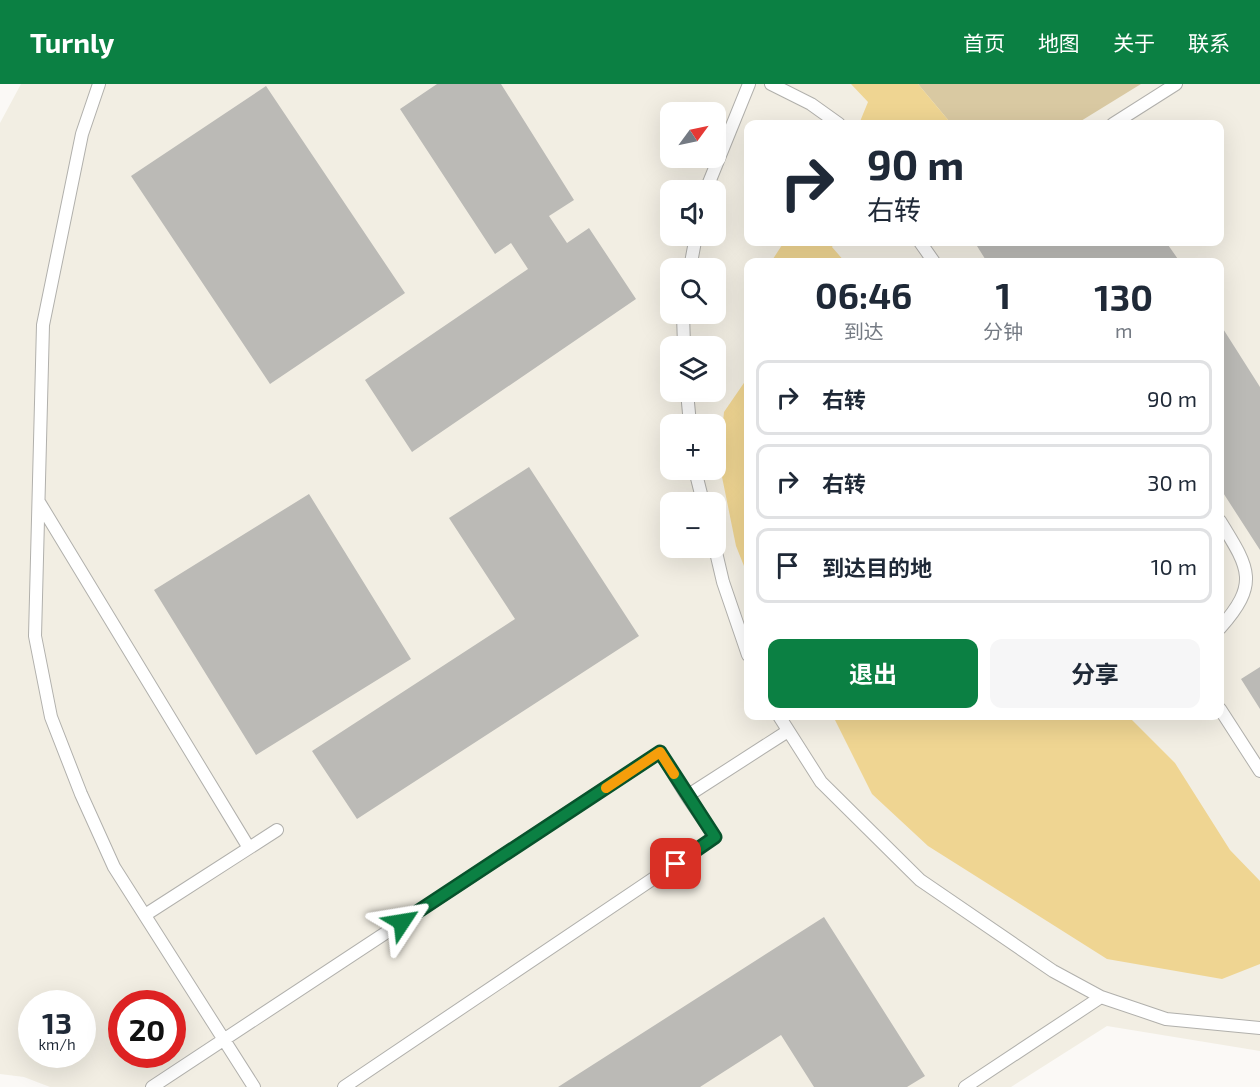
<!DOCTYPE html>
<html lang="zh">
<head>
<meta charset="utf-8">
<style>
	body { margin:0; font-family:"Exo 2","Noto Sans SC",sans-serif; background:#f6f6f7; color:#1f2937; height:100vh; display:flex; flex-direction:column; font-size:22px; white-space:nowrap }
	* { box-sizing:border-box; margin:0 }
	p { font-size:20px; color:#747a83 }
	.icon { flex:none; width:33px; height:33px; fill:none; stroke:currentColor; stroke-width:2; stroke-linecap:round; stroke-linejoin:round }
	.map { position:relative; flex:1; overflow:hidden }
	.drawer { position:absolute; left:744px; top:174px; width:480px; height:462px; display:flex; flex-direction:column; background:#fff; border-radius:12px; box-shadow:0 6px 24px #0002 }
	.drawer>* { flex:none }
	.top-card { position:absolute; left:744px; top:36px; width:480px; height:126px; border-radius:12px; box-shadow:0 6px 24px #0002; background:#fff; color:#1f2937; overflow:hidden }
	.needle { width:39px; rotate:57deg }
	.buttons { position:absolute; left:660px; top:18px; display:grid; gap:12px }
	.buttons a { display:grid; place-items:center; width:66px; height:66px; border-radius:12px; background:#fff; box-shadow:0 6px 24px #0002; font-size:30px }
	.speed { position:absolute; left:18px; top:906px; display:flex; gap:12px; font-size:30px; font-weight:700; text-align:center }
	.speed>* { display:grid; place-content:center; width:78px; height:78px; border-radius:50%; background:#fff; box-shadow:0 6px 24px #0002; line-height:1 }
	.speed small { font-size:15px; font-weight:400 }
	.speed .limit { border:9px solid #d22; background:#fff; color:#111 }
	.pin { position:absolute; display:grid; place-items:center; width:51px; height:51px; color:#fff; margin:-26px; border-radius:12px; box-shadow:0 3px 9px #0006 }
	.me { position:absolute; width:66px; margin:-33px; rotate:57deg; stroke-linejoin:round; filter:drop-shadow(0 0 4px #0008) }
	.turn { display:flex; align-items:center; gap:21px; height:126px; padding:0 24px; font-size:27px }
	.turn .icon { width:78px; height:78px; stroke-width:2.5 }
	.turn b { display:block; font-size:42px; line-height:51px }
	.eta { display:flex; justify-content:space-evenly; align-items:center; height:102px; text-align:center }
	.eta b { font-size:36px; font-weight:700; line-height:42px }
	.cta { display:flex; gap:12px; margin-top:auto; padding:12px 24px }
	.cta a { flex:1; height:69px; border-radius:12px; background:#0b8043; color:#fff; font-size:24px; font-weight:700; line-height:69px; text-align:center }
	.cta a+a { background:#f6f6f7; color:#1f2937 }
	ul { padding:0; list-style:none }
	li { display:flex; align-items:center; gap:18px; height:75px; margin:0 12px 9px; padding:0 12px; border:3px solid #e0e1e3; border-radius:12px }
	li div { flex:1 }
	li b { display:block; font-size:22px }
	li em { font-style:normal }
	header { display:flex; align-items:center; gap:36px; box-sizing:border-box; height:84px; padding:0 30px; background:#0b8043; color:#fff }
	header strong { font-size:28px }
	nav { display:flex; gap:33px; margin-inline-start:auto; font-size:21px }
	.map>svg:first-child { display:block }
</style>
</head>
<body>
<header>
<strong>Turnly</strong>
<nav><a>首页</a><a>地图</a><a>关于</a><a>联系</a></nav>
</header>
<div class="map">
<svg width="1260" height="1003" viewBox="0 0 1260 1003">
	<rect width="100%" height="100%" fill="#fbf9f6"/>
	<path fill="#f2eee3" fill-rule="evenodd" d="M 21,0 L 1260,0 L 1260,967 L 1107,942 L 1011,1003 L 50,1003 L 24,993 L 0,990 L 0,39 ZM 670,28 L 716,28 L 716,74 L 670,74 ZM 748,40 L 1220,40 L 1220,158 L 748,158 ZM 670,106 L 716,106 L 716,152 L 670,152 ZM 748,178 L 1220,178 L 1220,632 L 748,632 ZM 670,184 L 716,184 L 716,230 L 670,230 ZM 670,262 L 716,262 L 716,308 L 670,308 ZM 670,340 L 716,340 L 716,386 L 670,386 ZM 670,418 L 716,418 L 716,464 L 670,464 ZM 32,920 L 82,920 L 82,970 L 32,970 ZM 122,920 L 172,920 L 172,970 L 122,970 Z"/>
	<path fill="#d9c9a2" d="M 918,0 L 1141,0 L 1076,40 L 948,40 L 949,37 Z"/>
	<path fill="#efd592" d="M 851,0 L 918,0 L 949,37 L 948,40 L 859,40 L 868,18 Z
		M 784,158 L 835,158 L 832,163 L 845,178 L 771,178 Z
		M 748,293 L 748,492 L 736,462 L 719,378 L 724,328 Z
		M 833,632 L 1128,632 L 1175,679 L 1230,766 L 1260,797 L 1260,880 L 1222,895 L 1107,875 L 928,762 L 872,710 Z"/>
	<path fill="#bbbab6" d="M 437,0 L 501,0 L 574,116 L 549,132 L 567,159 L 589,144 L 636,215 L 412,368 L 365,296 L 528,185 L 511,159 L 495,170 L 400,25 Z
		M 266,2 L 405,209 L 270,300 L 131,92 Z
		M 984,158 L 1166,158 L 1180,178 L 987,178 L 977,162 Z
		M 1220,240 L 1260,303 L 1260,466 L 1220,404 Z
		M 529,383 L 639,552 L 357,735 L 312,667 L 515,535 L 449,434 Z
		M 309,410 L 411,575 L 256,671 L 154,506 Z
		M 1260,583 L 1260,625 L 1241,595 Z
		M 824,833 L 925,992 L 907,1003 L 814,1003 L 781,951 L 700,1003 L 558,1003 Z"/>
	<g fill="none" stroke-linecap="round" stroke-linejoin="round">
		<defs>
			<path id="service" d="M 99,0 L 82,50 L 43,241 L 35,552 L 51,633 L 81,710 L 114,783 L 254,1003
				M 771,0 L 811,20 L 839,40
				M 1113,40 L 1176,0
				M 706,106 L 749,0
				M 920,158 L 934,178
				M 690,184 L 696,152
				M 683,230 L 684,262
				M 687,308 L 690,340
				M 695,386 L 703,418
				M 39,418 L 249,764
				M 1220,437 C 1249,484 1260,499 1220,544
				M 715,464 L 723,498 L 748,571
				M 1220,625 L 1260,687
				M 779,632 L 821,698 L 920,796 L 1053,887 L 1101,913 L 1166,935 L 1260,944
				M 145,831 L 277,746
				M 152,1003 L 660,668 L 687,712
				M 344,1003 L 715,753 L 687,712 L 788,647
				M 965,1003 L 1101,913"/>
		</defs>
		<use href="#service" stroke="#b1b0ac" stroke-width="14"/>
		<use href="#service" stroke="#fff" stroke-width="12"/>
	</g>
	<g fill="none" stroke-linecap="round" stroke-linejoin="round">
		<defs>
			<path id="route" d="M 402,838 L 660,668 L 715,753 L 676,780"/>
		</defs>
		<use href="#route" stroke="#07532c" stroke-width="15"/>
		<use href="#route" stroke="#0b8043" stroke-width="10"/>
		<path stroke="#f59e0b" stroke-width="10" d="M 606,704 L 660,668 L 674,690"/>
	</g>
</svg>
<div class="buttons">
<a><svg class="needle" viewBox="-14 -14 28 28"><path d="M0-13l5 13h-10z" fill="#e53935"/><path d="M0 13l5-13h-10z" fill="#747a83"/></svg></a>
<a><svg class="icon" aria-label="sound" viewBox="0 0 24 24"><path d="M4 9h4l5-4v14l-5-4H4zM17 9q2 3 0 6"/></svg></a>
<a><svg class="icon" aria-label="search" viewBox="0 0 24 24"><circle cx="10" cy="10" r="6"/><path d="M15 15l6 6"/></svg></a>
<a><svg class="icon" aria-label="layers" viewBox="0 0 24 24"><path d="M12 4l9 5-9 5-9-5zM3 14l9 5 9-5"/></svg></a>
<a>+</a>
<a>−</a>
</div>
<div class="speed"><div>13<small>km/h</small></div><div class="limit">20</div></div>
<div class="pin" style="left:676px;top:780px;background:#d93025"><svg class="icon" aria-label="arrive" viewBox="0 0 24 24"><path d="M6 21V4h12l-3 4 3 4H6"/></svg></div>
<svg class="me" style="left:402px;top:838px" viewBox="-20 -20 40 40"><path d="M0-17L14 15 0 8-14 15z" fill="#0b8043" stroke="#fff" stroke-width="4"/></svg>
<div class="top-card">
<div class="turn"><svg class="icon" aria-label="right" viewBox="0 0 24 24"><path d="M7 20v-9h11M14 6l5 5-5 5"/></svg><div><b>90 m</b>右转</div></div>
</div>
<section class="drawer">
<div class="eta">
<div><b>06:46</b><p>到达</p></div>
<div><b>1</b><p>分钟</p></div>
<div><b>130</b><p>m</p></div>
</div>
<ul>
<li><svg class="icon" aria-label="right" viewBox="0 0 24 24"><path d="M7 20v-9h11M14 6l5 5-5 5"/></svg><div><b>右转</b></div><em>90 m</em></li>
<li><svg class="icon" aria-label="right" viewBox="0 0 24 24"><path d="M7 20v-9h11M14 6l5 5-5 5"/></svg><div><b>右转</b></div><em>30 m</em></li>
<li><svg class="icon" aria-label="arrive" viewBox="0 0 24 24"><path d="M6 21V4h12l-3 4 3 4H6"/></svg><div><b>到达目的地</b></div><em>10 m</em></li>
</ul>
<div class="cta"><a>退出</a><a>分享</a></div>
</section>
</div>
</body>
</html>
